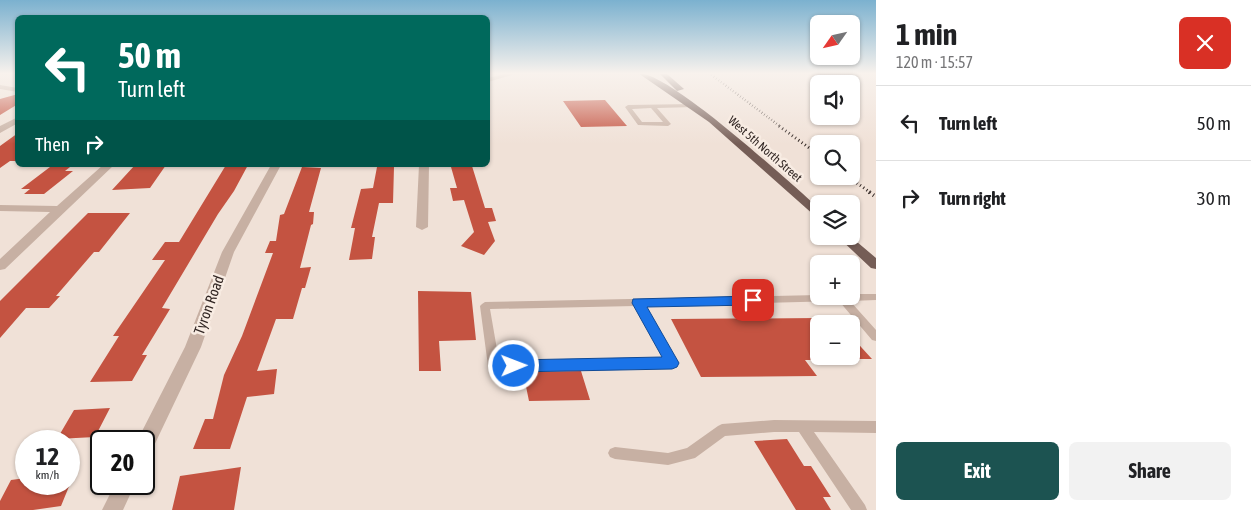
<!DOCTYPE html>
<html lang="en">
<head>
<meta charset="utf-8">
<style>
	body { margin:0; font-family:"Asap Condensed",sans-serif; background:#f2f2f2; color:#202124; height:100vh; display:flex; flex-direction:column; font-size:19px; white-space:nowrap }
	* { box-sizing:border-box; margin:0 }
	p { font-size:16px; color:#757577 }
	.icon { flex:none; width:28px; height:28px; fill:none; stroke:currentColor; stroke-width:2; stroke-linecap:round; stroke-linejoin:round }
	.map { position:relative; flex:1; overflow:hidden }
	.side { display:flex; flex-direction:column; background:#fff; width:375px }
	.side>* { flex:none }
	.guide { position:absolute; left:15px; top:15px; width:475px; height:152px; border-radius:8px; box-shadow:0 1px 4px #0004; background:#00695c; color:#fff; overflow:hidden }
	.needle { width:32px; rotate:236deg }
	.fabs { position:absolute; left:810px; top:15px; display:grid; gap:10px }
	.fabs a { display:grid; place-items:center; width:50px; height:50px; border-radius:8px; background:#fff; box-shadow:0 1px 4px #0004; font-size:25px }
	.speed { position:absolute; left:15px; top:430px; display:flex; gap:10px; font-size:25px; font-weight:700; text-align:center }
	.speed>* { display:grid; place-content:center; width:65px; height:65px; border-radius:50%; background:#fff; box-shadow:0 1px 4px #0004; line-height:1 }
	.speed small { font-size:12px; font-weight:400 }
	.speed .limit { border:2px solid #111; border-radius:8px; background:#fff; color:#111 }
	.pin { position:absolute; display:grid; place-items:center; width:42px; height:42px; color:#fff; margin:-21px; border-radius:10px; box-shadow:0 2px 8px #0006 }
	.me { position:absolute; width:55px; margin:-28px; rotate:89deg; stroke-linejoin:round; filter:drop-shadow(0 0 4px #0008) }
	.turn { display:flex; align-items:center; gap:18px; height:105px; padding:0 20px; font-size:22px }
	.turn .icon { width:65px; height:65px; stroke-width:2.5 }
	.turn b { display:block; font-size:35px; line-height:42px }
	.then { display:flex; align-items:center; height:48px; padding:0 20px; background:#0003; gap:10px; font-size:19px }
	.round { display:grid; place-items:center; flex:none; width:52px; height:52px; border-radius:8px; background:#f2f2f2 }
	.head { display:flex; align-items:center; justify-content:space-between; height:85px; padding:0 20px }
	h1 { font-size:30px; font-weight:700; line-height:38px }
	.primary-button { display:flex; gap:10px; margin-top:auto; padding:10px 20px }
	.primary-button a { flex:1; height:58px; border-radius:8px; background:#1c5351; color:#fff; font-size:20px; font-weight:700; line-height:58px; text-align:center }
	.primary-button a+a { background:#f2f2f2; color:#202124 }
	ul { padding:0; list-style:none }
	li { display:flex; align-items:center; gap:15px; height:75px; padding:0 20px; border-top:1px solid #e0e0e0 }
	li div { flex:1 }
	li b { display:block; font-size:19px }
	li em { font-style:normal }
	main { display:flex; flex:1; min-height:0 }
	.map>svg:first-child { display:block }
</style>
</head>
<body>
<main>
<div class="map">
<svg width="876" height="510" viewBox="0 0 876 510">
	<rect width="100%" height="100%" fill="#f0e1d7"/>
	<path fill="#c45341" d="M 18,94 L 18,104 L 0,115 L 0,99 Z
		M 605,100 L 627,126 L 581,127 L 563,101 Z
		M 18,133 L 18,161 L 10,161 L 0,168 L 0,146 Z
		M 135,165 L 166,165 L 150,188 L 112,190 Z
		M 226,165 L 248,165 L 234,191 L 218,214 L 162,308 L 170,309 L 142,355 L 147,355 L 132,381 L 90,382 L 119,336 L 113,336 L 165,260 L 152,260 L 165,242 L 179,242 Z
		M 472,166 L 485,208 L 492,208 L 496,221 L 488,222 L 495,241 L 484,255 L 461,246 L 474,232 L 464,200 L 453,201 L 450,188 L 457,188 L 451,167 Z
		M 50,167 L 70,167 L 65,171 L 73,171 L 44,194 L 24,194 L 30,189 L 21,189 Z
		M 302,167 L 321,168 L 309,212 L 314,212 L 313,224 L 311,225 L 300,268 L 311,267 L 305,288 L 302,288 L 293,319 L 276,319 L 257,371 L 277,369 L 274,394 L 247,397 L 230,449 L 193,449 L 205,419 L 213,419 L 224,375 L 242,336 L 273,253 L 265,253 L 270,241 L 276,241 L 280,215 L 284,214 Z
		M 377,167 L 394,167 L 393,203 L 379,203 L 372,237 L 375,237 L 372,259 L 349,260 L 355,228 L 351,228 L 361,189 L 373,188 Z
		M 88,213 L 130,213 L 99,252 L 94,252 L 56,296 L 60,296 L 49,308 L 26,308 L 0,338 L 0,301 Z
		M 418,291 L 471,292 L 476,340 L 439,341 L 441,371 L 419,371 Z
		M 819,318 L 819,360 L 805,360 L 817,376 L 701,377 L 671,319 Z
		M 851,336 L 872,359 L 851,359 Z
		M 581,371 L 590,400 L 529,401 L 523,372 Z
		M 110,408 L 95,437 L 57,439 L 74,410 Z
		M 787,439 L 804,466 L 811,466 L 831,497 L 823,497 L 831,510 L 796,510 L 754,441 Z
		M 241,467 L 234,510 L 172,510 L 180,476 Z
		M 26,478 L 26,484 L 70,484 L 61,506 L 33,510 L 0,510 L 0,501 L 11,480 Z"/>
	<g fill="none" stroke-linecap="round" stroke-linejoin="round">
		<path fill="#c7b0a3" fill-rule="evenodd" d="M 692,104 L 694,105 L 694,107 L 657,108 L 671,124 L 668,126 L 638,125 L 625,107 L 628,105 ZM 651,108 L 663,122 L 642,122 L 632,109 Z
			M 851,294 L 876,294 L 876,300 L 850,301 L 876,330 L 876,341 L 872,340 L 839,301 L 645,306 L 678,363 L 676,366 L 672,367 L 494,371 L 490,369 L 488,366 L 480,306 L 482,304 L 485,302 L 819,295 L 819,296 L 851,296 ZM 635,306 L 664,359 L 499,361 L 490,309 Z
			M 774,420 L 876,421 L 876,433 L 814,432 L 865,505 L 867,510 L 851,510 L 799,432 L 774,432 L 725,436 L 695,458 L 668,465 L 615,459 L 610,457 L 608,453 L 610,449 L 615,447 L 668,453 L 687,448 L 718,426 L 722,424 Z"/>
		<path fill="#c7b0a3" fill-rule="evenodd" d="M 508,73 L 519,73 L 488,82 L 488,78 Z
			M 0,85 L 18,88 L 18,92 L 0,89 Z
			M 18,117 L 18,123 L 0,133 L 0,126 Z
			M 103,165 L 114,165 L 5,269 L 0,270 L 0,259 L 50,212 L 0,211 L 0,205 L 57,206 Z
			M 271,165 L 281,165 L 234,252 L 201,347 L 151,452 L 144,455 L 144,441 L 137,441 L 185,347 L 222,252 Z
			M 419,165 L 429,165 L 428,227 L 422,230 L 416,227 Z
			M 115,484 L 135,484 L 123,510 L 102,510 Z"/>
		<path fill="#755d56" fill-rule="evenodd" d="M 638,73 C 671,73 789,182 819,208 L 819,217 L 815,216 L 709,122 Z
			M 659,73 L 666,73 L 684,89 L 677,91 Z
			M 837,236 L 850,236 L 876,258 L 876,269 L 871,268 Z"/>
		<path stroke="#332825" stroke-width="2.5" stroke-dasharray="0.5 2.5" stroke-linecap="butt" d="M 709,73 L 781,127"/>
		<path stroke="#332825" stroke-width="3" stroke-dasharray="1 3" stroke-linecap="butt" d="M 779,126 L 819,155
			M 847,176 L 871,193"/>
		<path stroke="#332825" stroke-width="4" stroke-dasharray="1 4" stroke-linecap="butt" d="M 869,192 L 876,197"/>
	</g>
	<linearGradient id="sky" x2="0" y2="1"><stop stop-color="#7bb1cf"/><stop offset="0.51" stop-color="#f8f2ed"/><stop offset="1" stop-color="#f8f2ed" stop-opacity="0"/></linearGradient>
	<rect width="876" height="144" fill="url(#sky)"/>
	<path fill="#1a73e8" stroke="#114b97" d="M 753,296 L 758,297 L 760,300 L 758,303 L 753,305 L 647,307 L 679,363 L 677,367 L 672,369 L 514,372 L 508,370 L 506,366 L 508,362 L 514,360 L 662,357 L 632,303 L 633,299 Z"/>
	<g text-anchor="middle" stroke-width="5" stroke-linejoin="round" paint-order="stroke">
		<g font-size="12" fill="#332825" stroke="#f8ece3">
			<text transform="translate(765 149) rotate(41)" y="4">West 5th North Street</text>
		</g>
		<g font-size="15" fill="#332825" stroke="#f8ece3">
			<text transform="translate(209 305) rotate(-70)" y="5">Tyron Road</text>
		</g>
	</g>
</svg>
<div class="fabs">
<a><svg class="needle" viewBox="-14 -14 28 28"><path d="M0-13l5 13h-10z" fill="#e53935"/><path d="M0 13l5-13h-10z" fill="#757577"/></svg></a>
<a><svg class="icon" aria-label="sound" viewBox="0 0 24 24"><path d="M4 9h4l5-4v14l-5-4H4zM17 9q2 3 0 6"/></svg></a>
<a><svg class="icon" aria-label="search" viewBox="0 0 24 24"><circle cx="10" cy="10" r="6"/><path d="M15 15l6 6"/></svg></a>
<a><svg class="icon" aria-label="layers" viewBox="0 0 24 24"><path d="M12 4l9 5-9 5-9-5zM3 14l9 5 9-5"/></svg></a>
<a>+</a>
<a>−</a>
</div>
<div class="speed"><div>12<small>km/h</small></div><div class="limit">20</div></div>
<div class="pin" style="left:753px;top:300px;background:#d93025"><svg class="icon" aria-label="arrive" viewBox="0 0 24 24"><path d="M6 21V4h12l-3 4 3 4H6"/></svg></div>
<svg class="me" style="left:514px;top:366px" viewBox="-20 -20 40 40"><circle r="17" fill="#1a73e8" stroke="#fff" stroke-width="3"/><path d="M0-11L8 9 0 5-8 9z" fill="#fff"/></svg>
<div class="guide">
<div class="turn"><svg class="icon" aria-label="left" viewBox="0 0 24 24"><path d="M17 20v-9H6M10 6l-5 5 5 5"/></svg><div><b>50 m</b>Turn left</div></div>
<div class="then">Then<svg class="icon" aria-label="right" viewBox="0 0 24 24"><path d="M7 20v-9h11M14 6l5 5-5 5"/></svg></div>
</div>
</div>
<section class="side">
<div class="head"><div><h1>1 min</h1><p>120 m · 15:57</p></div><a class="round" style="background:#d93025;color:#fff"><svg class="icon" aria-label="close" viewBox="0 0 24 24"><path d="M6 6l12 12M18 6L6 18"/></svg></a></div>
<ul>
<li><svg class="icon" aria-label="left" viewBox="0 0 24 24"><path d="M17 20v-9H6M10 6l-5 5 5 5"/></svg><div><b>Turn left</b></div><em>50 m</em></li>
<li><svg class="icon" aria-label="right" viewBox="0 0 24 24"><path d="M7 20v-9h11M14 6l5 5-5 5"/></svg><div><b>Turn right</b></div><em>30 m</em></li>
</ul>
<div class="primary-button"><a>Exit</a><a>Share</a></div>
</section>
</main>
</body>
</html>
